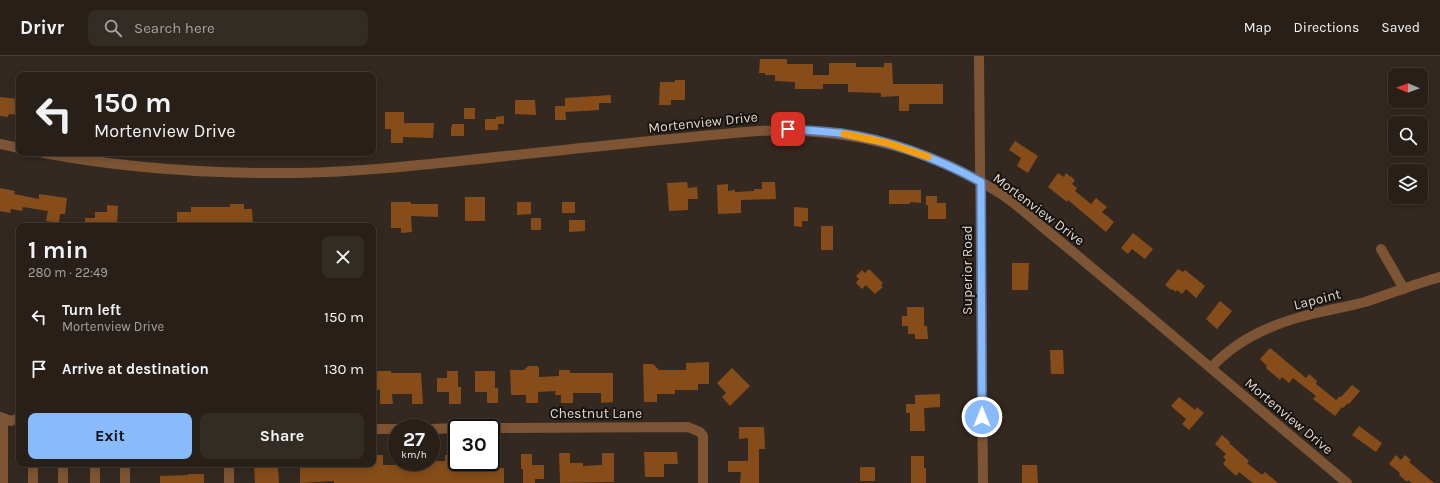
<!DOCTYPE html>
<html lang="en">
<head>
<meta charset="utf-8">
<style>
	body { margin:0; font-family:Karla,sans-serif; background:#332c25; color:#f1f3f6; height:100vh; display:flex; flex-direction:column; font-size:15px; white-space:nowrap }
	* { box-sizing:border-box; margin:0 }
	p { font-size:13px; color:#a4a2a2 }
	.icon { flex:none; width:22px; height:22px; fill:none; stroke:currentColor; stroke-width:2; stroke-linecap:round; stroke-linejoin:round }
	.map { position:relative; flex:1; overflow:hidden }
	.details { position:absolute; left:16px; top:167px; width:360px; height:244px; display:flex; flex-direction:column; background:#271f18; border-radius:8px; box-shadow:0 2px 10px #0003,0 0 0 1px #433d37 }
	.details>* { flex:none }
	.guide { position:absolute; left:16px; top:16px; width:360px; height:84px; border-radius:8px; box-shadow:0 2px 10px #0003,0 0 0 1px #433d37; background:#271f18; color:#f1f3f6; overflow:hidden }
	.needle { width:26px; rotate:271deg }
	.fabs { position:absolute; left:1388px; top:12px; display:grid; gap:8px }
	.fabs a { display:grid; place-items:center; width:40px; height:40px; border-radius:8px; background:#271f18; box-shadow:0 2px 10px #0003,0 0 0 1px #433d37; font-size:20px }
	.speed { position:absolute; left:388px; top:363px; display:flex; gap:8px; font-size:20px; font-weight:700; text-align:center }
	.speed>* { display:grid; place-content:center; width:52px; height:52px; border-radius:50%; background:#271f18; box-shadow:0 2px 10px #0003,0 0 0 1px #433d37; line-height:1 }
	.speed small { font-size:10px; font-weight:400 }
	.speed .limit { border:2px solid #111; border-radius:6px; background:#fff; color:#111 }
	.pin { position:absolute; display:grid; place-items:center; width:34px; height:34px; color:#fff; margin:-17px; border-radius:8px; box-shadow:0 2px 6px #0006 }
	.me { position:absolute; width:44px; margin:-22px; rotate:0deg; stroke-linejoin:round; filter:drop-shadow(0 0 3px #0008) }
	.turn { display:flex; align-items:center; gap:14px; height:84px; padding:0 12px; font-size:18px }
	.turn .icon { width:52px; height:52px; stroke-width:2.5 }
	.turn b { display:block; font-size:28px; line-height:34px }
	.round { display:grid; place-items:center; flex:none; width:42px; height:42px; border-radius:8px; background:#332c25 }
	.headline { display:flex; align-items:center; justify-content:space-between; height:68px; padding:0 12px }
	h1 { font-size:24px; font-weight:700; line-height:30px }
	.cta { display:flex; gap:8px; margin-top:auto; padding:8px 12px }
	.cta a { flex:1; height:46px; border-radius:8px; background:#89bafc; color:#111; font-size:16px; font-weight:700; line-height:46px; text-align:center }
	.cta a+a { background:#332c25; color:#f1f3f6 }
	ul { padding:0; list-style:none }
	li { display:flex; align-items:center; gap:12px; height:52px; padding:0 12px }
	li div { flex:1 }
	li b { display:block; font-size:15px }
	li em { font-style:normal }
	header { display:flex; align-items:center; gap:24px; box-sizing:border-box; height:56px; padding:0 20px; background:#271f18; border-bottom:1px solid #433d37 }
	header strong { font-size:19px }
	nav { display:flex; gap:22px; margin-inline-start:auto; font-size:14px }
	.search { width:280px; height:36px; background:#332c25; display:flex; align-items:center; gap:10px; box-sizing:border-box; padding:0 14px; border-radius:8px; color:#a4a2a2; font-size:15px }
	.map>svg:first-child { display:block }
</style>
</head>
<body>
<header>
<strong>Drivr</strong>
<div class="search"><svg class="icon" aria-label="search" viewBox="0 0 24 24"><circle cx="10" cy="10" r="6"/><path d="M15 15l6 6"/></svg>Search here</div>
<nav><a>Map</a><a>Directions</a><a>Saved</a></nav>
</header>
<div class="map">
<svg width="1440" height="427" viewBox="0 0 1440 427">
	<rect width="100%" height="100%" fill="#342920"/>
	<path fill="#864d1a" d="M 760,3 L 787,3 L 787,8 L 813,8 L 813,19 L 829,19 L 829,7 L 856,7 L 856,11 L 884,11 L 884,7 L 892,7 L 893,28 L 943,28 L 943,48 L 909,48 L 909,55 L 899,55 L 899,40 L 881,41 L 881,37 L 848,36 L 848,28 L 823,28 L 823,33 L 795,33 L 795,26 L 775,25 L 775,19 L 765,19 L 765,17 L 759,17 Z
		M 675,24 L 685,24 L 685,44 L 671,44 L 671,49 L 659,49 L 660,26 L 675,26 Z
		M 611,39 L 611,47 L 599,47 L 599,54 L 565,56 L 565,42 Z
		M 0,41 L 19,43 L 19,59 L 9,58 L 8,61 L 0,60 Z
		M 515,44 L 535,44 L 536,59 L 515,58 Z
		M 555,50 L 565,50 L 566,64 L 555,64 Z
		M 464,52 L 475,52 L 475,63 L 464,63 Z
		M 385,56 L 404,56 L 404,67 L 434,67 L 433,82 L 403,81 L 403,87 L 391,87 L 391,73 L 385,73 Z
		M 504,60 L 504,68 L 498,68 L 498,74 L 485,74 L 485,63 L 496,63 L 496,61 Z
		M 452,68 L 464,68 L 464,80 L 451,80 L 451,71 L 452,71 Z
		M 1015,85 L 1038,100 L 1028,117 L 1017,110 L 1021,102 L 1009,94 Z
		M 1058,117 L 1064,121 L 1066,117 L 1075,124 L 1072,128 L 1077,132 L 1075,135 L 1091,148 L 1096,142 L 1107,151 L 1102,156 L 1114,166 L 1106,176 L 1068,144 L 1067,146 L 1048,131 Z
		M 687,126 L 688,132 L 697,131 L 698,143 L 688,143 L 688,154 L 669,155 L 667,127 Z
		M 762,126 L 775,126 L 776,143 L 741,144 L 741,157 L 718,158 L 717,129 L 728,128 L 728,135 L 735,134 L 735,136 L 754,135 L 754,133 L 762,133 Z
		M 0,132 L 15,135 L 14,138 L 39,143 L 39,138 L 67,142 L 65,158 L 60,158 L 59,167 L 46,165 L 48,155 L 23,151 L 22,155 L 11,153 L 10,157 L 0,155 Z
		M 889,134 L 921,134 L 921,147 L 910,146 L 910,148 L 889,148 Z
		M 926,140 L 937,140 L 937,147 L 946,147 L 946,163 L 928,163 L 928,149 L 926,149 Z
		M 465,141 L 485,141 L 485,165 L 465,165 Z
		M 391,146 L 411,146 L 411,148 L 438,148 L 438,161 L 411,160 L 412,176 L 401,177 L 401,172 L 391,172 Z
		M 517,146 L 531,146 L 531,158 L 517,159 Z
		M 562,146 L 575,146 L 575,157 L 562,157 Z
		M 230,148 L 244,148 L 244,153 L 252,153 L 253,170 L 191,170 L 191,168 L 177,168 L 177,156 L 191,156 L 191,151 L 230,151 Z
		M 107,149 L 118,150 L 117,170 L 85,170 L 85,162 L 95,162 L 95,156 L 107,156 Z
		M 794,151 L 808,152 L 808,165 L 802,165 L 802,171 L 794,170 Z
		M 531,162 L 541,162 L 541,174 L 531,174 Z
		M 569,164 L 585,164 L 585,175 L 569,176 Z
		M 821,170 L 833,170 L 833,194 L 821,194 Z
		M 1133,177 L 1153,193 L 1145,203 L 1132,193 L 1128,198 L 1121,192 Z
		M 1012,207 L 1029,207 L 1028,234 L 1012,234 Z
		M 869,213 L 883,227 L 881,229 L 883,231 L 875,238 L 866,229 L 862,233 L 856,227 L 859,223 L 856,220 L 862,214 L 865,217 Z
		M 1178,213 L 1183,216 L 1185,214 L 1205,230 L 1196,242 L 1186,233 L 1182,238 L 1177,234 L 1176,236 L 1172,233 L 1171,234 L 1165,229 Z
		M 1220,245 L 1232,255 L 1217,273 L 1206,263 Z
		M 907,251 L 924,251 L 924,270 L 927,270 L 928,283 L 915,283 L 915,278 L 908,278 L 908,270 L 902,270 L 902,260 L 907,260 Z
		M 1270,292 L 1306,322 L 1309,318 L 1317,325 L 1316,328 L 1336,344 L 1340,340 L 1341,341 L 1352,329 L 1360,335 L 1349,348 L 1348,347 L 1343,352 L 1342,351 L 1335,360 L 1313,343 L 1316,340 L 1293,322 L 1289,327 L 1282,321 L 1280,324 L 1266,312 L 1267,310 L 1260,303 Z
		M 1050,294 L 1063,294 L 1064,318 L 1051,318 Z
		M 709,306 L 709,328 L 698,328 L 698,334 L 675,334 L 675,338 L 657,338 L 657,346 L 644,346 L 643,308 L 653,308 L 659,314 L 686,314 L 686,307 Z
		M 528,310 L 537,310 L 539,312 L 539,321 L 559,320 L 559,314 L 570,314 L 570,317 L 613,317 L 613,346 L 601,347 L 601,337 L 573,337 L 573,347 L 561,347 L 561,339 L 555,339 L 556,335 L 538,336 L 538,347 L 526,347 L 526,339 L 511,339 L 510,314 L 524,314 Z
		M 732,312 L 750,330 L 730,350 L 722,341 L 726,337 L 717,327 Z
		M 373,315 L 391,315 L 391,317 L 421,317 L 423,348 L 412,348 L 412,338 L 392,338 L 393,348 L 380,348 L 380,334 L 373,334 Z
		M 447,315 L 458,315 L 458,331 L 461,331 L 461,348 L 449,348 L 449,336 L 437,336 L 437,322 L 447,322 Z
		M 475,315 L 495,315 L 495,332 L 498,332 L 498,347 L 487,347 L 487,336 L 475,336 Z
		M 940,338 L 940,351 L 924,352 L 925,375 L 910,375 L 910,357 L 906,357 L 906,348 L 915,348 L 915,339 Z
		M 1179,341 L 1195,354 L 1197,351 L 1204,357 L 1189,374 L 1182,368 L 1186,363 L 1171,350 Z
		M 1359,370 L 1382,387 L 1376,396 L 1352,379 Z
		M 739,371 L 764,371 L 765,393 L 759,393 L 759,427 L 740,427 L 741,416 L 728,416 L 728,405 L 748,405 L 748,382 L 739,383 Z
		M 1222,379 L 1230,386 L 1229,387 L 1249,405 L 1247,407 L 1262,419 L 1265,416 L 1278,427 L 1253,427 L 1239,416 L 1236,420 L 1223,408 L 1226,404 L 1223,401 L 1226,398 L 1215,388 Z
		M 644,396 L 677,396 L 678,408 L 664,408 L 664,421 L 645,421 Z
		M 559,397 L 570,397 L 570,407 L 583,407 L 583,410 L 602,409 L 602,397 L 614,397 L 614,426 L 560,427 Z
		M 521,398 L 532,398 L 532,409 L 544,409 L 544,423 L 535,423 L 535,427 L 523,427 L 523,413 L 521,413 Z
		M 373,399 L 383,399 L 383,409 L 410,409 L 410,406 L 445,405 L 445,399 L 456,399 L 456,407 L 488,406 L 488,412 L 504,412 L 504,427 L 334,427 L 334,425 L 300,427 L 300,408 L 309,408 L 309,411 L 333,410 L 333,408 L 345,408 L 345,411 L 371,411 L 371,408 L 373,408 Z
		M 1396,399 L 1401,404 L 1405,399 L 1411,404 L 1409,406 L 1434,427 L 1412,427 L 1408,424 L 1407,426 L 1399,419 L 1400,417 L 1389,408 Z
		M 911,400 L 924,400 L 924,412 L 926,412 L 926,427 L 911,427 Z
		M 254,408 L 265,408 L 265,410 L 278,410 L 279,427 L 255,427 Z
		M 1022,409 L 1037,409 L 1038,427 L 1022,427 Z
		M 860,411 L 875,411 L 875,425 L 860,425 Z
		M 188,418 L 204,418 L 204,427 L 160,427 L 160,420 L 188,419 Z"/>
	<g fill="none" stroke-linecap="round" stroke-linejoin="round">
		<path stroke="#7d5534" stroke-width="10" d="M 979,0 L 983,427
			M 0,88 L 19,92
			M 44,97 C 128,113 213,118 299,117 C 355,116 412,110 468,104 C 565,94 661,83 758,75 C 845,71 925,90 998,136 C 1013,145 1027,158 1040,169 C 1076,198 1111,228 1147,258 C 1213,314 1280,371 1347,427
			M 1381,193 L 1404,233
			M 1211,312 C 1236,284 1272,268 1308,259 C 1327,254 1346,251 1365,246 C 1390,238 1414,228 1440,221
			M 0,361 L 11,365 L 19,362
			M 491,372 L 688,371 L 700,376 L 703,380 L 703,427
			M 373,373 L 397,373
			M 431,373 L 457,372
			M 33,408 L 33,427
			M 125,408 L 125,427
			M 229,408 L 229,427
			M 3,427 L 3,362
			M 63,427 L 63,408
			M 95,427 L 95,408"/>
	</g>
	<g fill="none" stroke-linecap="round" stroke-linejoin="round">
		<defs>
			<path id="route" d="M 788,73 C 805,74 823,75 840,77 C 890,84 937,102 981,126 L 982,361"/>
		</defs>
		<use href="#route" stroke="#5979a4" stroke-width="10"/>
		<use href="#route" stroke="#89bafc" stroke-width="7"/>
		<path stroke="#f59e0b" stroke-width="7" d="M 844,78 L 887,87 L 928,101"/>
	</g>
	<g text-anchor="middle" stroke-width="4" stroke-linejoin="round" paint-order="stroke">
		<g font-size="14" fill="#dfd8d2" stroke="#18130f">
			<text transform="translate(703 66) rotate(-6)" y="5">Mortenview Drive</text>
			<text transform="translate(1039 153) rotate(37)" y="5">Mortenview Drive</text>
			<text transform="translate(967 214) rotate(-90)" y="5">Superior Road</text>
			<text transform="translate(1317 243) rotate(-14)" y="5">Lapoint</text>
			<text x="596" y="362">Chestnut Lane</text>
			<text transform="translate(1289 360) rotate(40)" y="5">Mortenview Drive</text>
		</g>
	</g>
</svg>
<div class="fabs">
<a><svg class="needle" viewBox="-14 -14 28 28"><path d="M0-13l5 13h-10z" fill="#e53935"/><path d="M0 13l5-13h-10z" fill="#a4a2a2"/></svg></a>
<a><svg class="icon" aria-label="search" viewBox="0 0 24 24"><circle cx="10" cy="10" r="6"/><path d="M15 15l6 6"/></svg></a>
<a><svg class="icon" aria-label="layers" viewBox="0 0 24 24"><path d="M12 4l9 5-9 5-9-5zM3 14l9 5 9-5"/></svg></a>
</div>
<div class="speed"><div>27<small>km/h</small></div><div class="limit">30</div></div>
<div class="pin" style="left:788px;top:73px;background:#d93025"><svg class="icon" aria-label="arrive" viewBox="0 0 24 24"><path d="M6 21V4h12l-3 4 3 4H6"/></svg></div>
<svg class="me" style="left:982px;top:361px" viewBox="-20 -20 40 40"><circle r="17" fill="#89bafc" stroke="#fff" stroke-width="3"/><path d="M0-11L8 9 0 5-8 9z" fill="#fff"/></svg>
<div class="guide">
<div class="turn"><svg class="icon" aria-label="left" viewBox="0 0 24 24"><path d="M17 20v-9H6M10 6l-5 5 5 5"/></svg><div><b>150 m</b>Mortenview Drive</div></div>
</div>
<section class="details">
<div class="headline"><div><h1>1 min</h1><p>280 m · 22:49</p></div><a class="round"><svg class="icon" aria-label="close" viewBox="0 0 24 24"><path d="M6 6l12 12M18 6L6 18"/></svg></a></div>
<ul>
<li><svg class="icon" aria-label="left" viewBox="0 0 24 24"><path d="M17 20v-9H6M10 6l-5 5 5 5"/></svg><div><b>Turn left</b><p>Mortenview Drive</p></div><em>150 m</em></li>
<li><svg class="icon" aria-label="arrive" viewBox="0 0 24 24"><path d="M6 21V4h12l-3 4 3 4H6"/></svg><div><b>Arrive at destination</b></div><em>130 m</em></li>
</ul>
<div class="cta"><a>Exit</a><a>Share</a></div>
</section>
</div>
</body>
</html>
